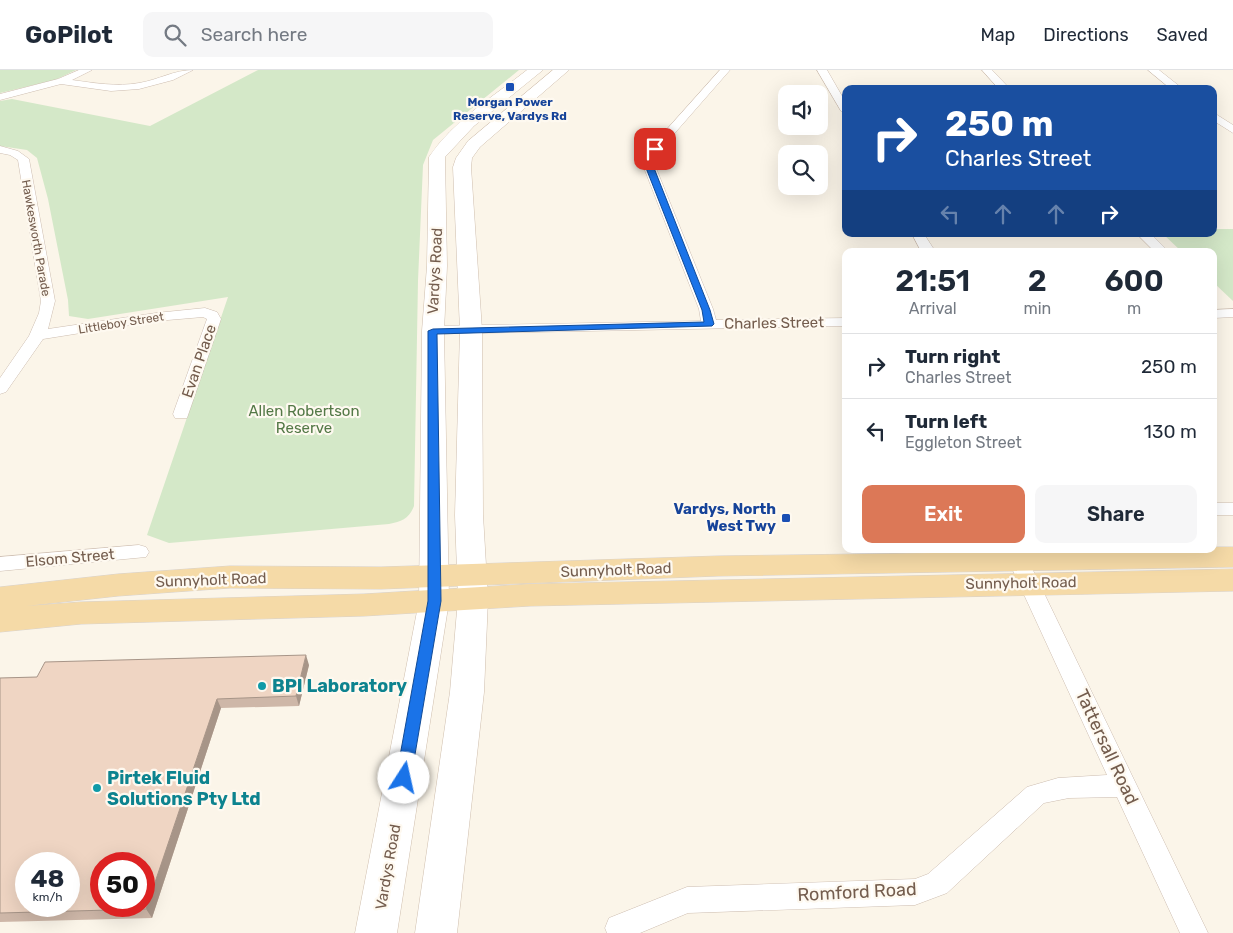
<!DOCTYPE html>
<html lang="en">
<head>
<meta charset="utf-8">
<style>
	body { margin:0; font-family:Rubik,sans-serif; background:#f6f6f7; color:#1f2937; height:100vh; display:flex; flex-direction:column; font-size:19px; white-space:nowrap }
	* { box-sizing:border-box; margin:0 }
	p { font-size:16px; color:#747a83 }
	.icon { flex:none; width:28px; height:28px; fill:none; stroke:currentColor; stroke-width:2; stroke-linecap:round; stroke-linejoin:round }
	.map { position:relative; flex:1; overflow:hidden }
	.sheet { position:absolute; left:842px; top:178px; width:375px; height:305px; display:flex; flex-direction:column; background:#fff; border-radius:10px; box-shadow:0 5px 20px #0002 }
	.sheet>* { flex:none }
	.top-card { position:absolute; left:842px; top:15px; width:375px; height:152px; border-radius:10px; box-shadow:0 5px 20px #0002; background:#1a4fa0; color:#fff; overflow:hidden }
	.fabs { position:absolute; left:778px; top:15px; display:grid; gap:10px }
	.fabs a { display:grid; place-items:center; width:50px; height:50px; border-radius:10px; background:#fff; box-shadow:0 5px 20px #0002; font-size:25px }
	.speed { position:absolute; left:15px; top:782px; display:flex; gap:10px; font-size:25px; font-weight:700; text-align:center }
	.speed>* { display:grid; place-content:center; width:65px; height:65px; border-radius:50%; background:#fff; box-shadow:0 5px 20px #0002; line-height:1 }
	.speed small { font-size:12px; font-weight:400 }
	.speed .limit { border:8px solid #d22; background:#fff; color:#111 }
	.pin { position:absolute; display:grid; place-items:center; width:42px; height:42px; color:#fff; margin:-21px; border-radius:10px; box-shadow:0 2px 8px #0006 }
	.me { position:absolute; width:55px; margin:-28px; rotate:10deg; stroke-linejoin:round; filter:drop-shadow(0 0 4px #0008) }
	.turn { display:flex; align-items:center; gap:18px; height:105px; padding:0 20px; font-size:22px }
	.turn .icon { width:65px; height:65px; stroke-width:2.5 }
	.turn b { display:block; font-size:35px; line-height:42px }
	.lanes { display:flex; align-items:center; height:48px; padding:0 20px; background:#0003; justify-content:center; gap:25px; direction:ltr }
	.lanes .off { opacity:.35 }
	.eta { display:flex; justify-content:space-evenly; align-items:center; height:85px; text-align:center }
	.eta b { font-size:30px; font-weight:600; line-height:35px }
	.button { display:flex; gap:10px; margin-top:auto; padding:10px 20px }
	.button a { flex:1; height:58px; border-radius:10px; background:#dc7857; color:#fff; font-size:20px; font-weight:600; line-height:58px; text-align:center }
	.button a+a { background:#f6f6f7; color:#1f2937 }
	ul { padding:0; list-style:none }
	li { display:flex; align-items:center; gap:15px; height:65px; padding:0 20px; border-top:1px solid #e0e1e3 }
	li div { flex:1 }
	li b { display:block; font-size:19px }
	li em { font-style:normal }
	header { display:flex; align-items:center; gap:30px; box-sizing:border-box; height:70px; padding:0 25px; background:#fff; border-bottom:1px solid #e0e1e3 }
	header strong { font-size:24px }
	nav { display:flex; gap:28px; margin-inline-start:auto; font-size:18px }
	.search { width:350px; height:45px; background:#f6f6f7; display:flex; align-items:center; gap:12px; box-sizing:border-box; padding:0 18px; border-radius:10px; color:#747a83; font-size:19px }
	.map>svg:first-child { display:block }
</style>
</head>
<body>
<header>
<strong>GoPilot</strong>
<div class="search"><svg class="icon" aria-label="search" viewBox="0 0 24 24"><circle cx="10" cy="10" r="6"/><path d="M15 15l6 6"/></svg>Search here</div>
<nav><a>Map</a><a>Directions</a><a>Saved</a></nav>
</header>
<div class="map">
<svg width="1233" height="863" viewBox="0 0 1233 863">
	<rect width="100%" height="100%" fill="#fbf5e9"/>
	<path fill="#d4e8c8" d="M 0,0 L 76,0 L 55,10 L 0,23 Z
		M 258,0 L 519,0 L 433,70 L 423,95 L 418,211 L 414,436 C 409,449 402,451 389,454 L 169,473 L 147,465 L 228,227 L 88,249 L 69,246 L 68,230 L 48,129 L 37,88 L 27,80 L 0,76 L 0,31 L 12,29 L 150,56 Z
		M 1214,159 L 1233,159 L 1233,231 L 1214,213 L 1214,181 L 1181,181 L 1163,164 L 1214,164 Z"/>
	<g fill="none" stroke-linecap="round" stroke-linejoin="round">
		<defs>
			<path id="minor" d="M 79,0 L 92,0 L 72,10 C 94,13 117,17 139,13 C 158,10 174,0 193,0 L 173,10 L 139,19 L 111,21 L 61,14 L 0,30 L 0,24 L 58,9 Z
				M 720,0 L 730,0 L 660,80 L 656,98 L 713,239 L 716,250 L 846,248 L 846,256 L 428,264 L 425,261 L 428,258 L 433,256 L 701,251 L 699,239 L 644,98 L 651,77 Z
				M 817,0 L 827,0 L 846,33 L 846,44 L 841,41 Z
				M 982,0 L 992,0 L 1010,19 L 999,19 Z
				M 1148,0 L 1159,0 L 1183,19 L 1171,19 Z
				M 1214,43 L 1233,55 L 1233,63 L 1214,51 Z
				M 0,76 L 18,81 L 29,89 L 55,231 L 48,259 L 156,243 L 205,238 L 217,242 L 221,249 L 187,348 L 175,348 L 173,344 L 207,249 L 203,247 L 156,251 L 43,269 L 6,322 L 0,324 L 0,308 L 29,266 L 39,243 L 41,231 L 18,90 L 10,85 L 0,83 Z
				M 912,164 L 924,164 L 935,181 L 921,181 Z
				M 1137,164 L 1151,164 L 1168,181 L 1154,181 Z
				M 1233,239 L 1233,247 L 1214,248 L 1214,240 Z
				M 1214,433 L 1233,433 L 1233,445 L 1214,445 Z
				M 139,475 L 146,477 L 149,482 L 146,487 L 0,501 L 0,487 Z
				M 1019,485 L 1026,487 L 1029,492 L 1208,863 L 1180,863 L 1117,727 L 1069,728 L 1044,733 L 947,823 L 915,835 L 688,843 L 640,863 L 607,863 L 605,858 L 609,848 L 687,817 L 915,809 L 928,804 L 1027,717 L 1058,708 L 1107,705 L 1009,492 L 1012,487 Z"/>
			<path id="secondary" d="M 527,0 L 543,0 L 474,56 L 445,87 L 447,196 L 444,261 L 449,531 L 397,863 L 355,863 L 419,531 L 422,261 L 427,196 L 429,87 C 454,50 493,27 527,0 Z
				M 553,0 L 569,0 L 480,77 L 472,88 L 471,97 L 482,260 L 483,445 L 488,529 L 484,622 L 457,863 L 415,863 L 450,622 L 458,529 L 455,445 L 460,260 L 453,97 L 456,88 L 468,71 Z"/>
			<path id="primary" d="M 1214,477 L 1233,477 L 1233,497 L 718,506 L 381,519 L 230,518 L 118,526 L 26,536 L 81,532 L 364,524 L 530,514 L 1233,499 L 1233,521 L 530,536 L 364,546 L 81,554 L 0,562 L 0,517 L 118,504 L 230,496 L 381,497 L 718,486 L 1214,479 Z"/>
		</defs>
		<use href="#minor" stroke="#cdbdb0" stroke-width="1"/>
		<use href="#secondary" stroke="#cfbead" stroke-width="1"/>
		<use href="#primary" stroke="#d8d2cd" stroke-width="1"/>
		<use href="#minor" fill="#fff" fill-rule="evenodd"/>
		<use href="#secondary" fill="#fff" fill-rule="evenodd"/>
		<use href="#primary" fill="#f5daa7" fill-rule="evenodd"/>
	</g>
	<path fill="#ceb7a8" d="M 309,595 L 299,636 L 221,638 L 152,848 L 0,852 L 0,608 L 37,607 Z"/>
	<path fill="#a79588" d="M 306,585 L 309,595 L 299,636 L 296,626 Z
		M 217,629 L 221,638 L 152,848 L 146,839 Z"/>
	<path fill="#efd5c3" stroke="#a79588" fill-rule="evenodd" d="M 306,585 L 296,626 L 217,629 L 146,839 L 0,843 L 0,608 L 37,607 L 45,592 ZM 26,794 L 69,794 L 69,836 L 26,836 ZM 101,794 L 144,794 L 144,836 L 101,836 Z"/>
	<path fill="#1a73e8" stroke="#114b97" d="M 655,77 L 659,79 L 654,98 L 710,240 L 714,254 L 712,256 L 437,264 L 441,531 L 411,708 L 409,712 L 404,714 L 399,712 L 396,708 L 428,531 L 428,261 L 433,259 L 704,252 L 702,240 L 646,98 L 652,79 Z"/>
	<g fill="#1a4fb4" stroke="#fef9f0" stroke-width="2">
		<rect x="505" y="12" width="10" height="10" rx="2.5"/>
		<rect x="781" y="443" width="10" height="10" rx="2.5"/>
	</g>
	<g fill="#0f9aa8" stroke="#fef9f0" stroke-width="2">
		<circle cx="262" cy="616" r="5"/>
		<circle cx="97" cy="718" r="5"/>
	</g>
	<g text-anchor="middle" stroke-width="4.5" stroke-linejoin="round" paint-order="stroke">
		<g font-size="12" font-weight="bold" fill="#164399" stroke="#fef9f0">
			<text x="510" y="36">Morgan Power<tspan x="510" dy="14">Reserve, Vardys Rd</tspan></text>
		</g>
		<g font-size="12" fill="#745d4e" stroke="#fef9f0">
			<text transform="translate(36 168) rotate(80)" y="4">Hawkesworth Parade</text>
			<text transform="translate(121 253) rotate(-9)" y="4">Littleboy Street</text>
		</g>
		<g font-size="15" fill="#745d4e" stroke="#fef9f0">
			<text transform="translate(435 201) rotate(-87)" y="5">Vardys Road</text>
			<text transform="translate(774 253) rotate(-1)" y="5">Charles Street</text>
			<text transform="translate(199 291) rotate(-71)" y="5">Evan Place</text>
			<text transform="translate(70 488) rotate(-5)" y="5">Elsom Street</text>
			<text transform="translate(616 500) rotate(-2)" y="5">Sunnyholt Road</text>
			<text transform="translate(211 510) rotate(-2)" y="5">Sunnyholt Road</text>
			<text transform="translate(1021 513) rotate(-1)" y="5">Sunnyholt Road</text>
			<text transform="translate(388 797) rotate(-80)" y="5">Vardys Road</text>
		</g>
		<g font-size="15" fill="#547947" stroke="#fef9f0">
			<text x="304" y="346">Allen Robertson<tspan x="304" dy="17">Reserve</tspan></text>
		</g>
		<g font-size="15" font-weight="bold" fill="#164399" stroke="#fef9f0" text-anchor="end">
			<text x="776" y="444">Vardys, North<tspan x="776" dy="17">West Twy</tspan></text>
		</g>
		<g font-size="18" font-weight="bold" fill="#0d838f" stroke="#fef9f0" text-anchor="start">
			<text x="272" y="622">BPI Laboratory</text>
			<text x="107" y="714">Pirtek Fluid<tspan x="107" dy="21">Solutions Pty Ltd</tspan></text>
		</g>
		<g font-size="18" fill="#745d4e" stroke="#fef9f0">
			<text transform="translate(1107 677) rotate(65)" y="6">Tattersall Road</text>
			<text transform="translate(857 822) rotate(-3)" y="6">Romford Road</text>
		</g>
	</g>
</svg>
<div class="fabs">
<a><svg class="icon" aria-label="sound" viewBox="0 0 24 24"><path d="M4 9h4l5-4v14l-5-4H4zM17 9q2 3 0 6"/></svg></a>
<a><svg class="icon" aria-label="search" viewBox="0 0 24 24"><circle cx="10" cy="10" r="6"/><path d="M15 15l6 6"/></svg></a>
</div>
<div class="speed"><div>48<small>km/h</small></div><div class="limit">50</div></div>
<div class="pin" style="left:655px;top:79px;background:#d93025"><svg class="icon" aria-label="arrive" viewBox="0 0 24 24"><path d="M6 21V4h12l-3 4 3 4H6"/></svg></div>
<svg class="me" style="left:404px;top:708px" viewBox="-20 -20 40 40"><circle r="19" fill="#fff"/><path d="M0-13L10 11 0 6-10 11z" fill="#1a73e8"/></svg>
<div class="top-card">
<div class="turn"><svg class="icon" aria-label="right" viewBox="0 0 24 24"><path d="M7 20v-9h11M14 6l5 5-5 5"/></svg><div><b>250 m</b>Charles Street</div></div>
<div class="lanes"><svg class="icon off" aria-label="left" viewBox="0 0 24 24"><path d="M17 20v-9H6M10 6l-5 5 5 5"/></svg><svg class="icon off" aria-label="ahead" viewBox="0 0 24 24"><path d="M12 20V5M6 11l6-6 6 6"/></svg><svg class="icon off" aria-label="ahead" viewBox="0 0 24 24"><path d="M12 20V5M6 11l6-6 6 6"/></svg><svg class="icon" aria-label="right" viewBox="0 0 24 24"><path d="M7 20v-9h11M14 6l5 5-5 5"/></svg></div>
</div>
<section class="sheet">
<div class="eta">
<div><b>21:51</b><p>Arrival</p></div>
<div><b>2</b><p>min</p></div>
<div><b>600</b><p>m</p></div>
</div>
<ul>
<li><svg class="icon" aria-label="right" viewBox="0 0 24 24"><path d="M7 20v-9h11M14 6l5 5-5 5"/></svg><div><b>Turn right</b><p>Charles Street</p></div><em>250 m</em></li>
<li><svg class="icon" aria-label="left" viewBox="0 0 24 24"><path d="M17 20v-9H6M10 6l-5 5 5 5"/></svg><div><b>Turn left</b><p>Eggleton Street</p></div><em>130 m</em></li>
</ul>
<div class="button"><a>Exit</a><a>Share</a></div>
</section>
</div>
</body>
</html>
